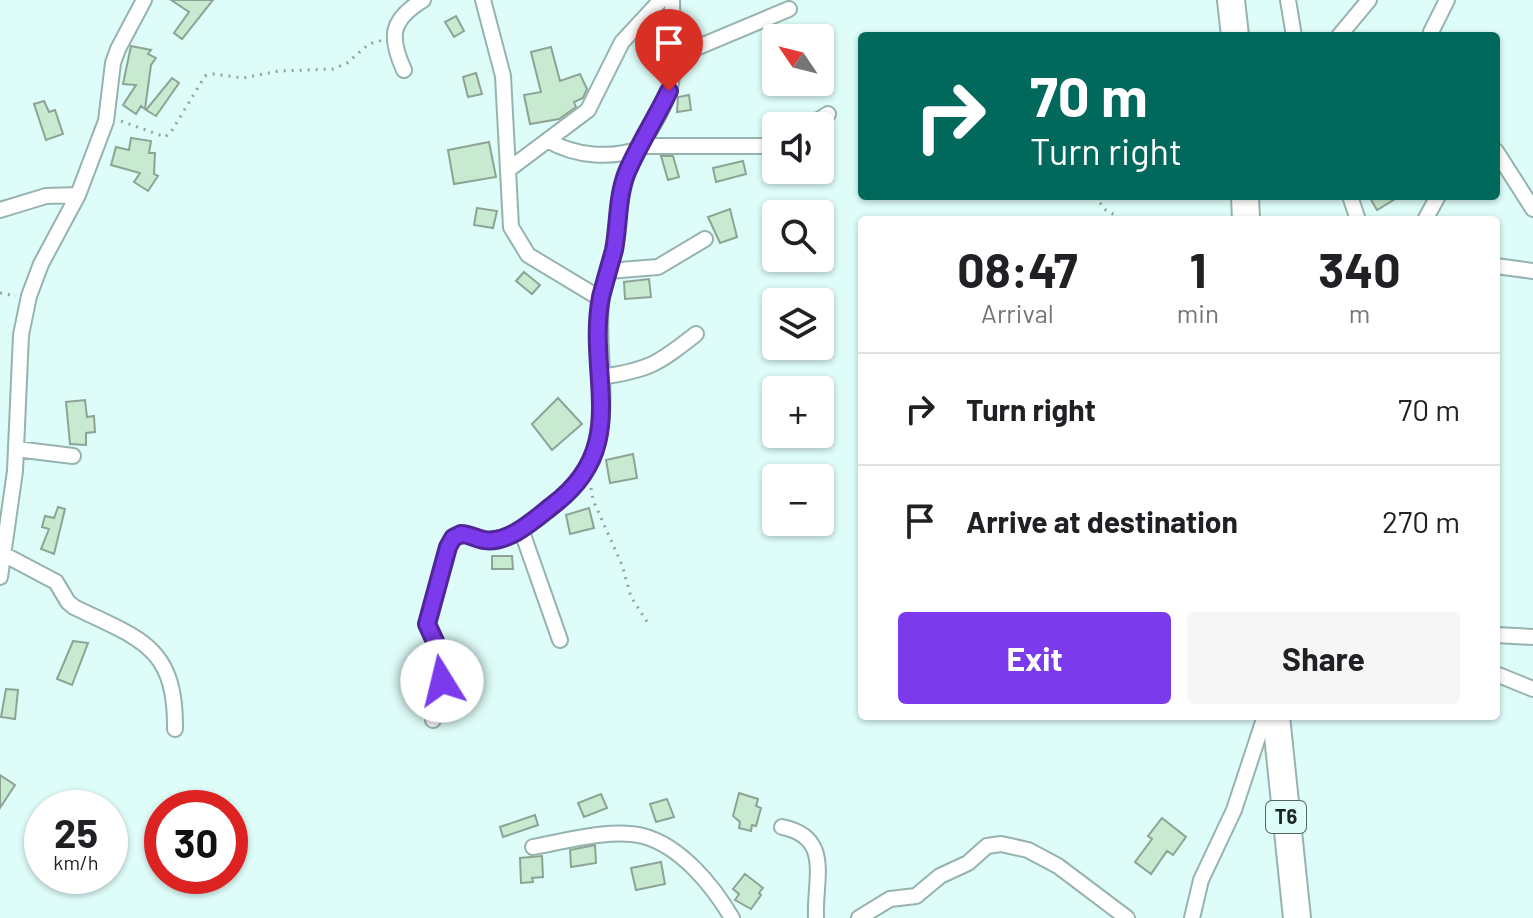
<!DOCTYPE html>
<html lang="en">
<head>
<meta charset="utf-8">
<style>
	body { margin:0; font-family:Barlow,sans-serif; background:#f6f6f6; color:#202124; height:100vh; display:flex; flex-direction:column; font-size:30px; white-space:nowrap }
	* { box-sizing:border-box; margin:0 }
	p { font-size:26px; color:#757577 }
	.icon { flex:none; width:44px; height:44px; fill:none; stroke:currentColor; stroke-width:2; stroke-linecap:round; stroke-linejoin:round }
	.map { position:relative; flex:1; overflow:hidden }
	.side { position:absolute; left:858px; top:216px; width:642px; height:504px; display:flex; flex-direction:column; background:#fff; border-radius:8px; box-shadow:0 2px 6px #0004 }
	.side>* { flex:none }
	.hud { position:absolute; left:858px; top:32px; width:642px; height:168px; border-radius:8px; box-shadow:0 2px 6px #0004; background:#00695c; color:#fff; overflow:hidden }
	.needle { width:52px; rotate:305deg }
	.tools { position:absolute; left:762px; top:24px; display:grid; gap:16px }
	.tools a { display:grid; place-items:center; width:72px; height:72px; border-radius:8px; background:#fff; box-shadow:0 2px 6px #0004; font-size:40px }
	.speed { position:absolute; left:24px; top:790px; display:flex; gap:16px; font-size:40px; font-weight:700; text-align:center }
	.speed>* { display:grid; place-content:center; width:104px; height:104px; border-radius:50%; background:#fff; box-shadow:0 2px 6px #0004; line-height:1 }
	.speed small { font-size:20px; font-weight:400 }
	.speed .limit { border:12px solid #d22; background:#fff; color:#111 }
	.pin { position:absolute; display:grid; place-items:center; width:68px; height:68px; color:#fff; margin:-82px -34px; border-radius:50% 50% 50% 0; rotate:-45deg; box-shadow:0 0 8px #0007 }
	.pin .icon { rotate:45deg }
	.me { position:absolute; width:88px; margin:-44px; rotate:351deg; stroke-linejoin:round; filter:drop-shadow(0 0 6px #0008) }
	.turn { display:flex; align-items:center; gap:28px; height:168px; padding:0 40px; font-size:36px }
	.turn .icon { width:104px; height:104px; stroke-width:2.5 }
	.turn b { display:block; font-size:56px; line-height:68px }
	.eta { display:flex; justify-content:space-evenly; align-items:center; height:136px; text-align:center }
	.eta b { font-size:48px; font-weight:700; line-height:56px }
	.primary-button { display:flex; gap:16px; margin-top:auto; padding:16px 40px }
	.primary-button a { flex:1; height:92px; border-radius:8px; background:#7c3aed; color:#fff; font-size:32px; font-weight:700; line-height:92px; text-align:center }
	.primary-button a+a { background:#f6f6f6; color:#202124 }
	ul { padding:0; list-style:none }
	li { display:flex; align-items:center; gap:24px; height:112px; padding:0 40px; border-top:2px solid #e0e0e0 }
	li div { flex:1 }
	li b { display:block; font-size:30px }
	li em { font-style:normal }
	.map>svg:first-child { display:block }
</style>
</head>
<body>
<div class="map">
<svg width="1533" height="918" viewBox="0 0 1533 918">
	<rect width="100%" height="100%" fill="#defcf8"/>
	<path fill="#c8ead1" stroke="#8fa394" stroke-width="2" d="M 171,0 L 213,0 L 182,39 L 174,33 L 189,12 Z
		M 456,16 L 464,31 L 454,37 L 445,22 Z
		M 131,46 L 151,50 L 148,54 L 156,58 L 151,65 L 145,109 L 141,106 L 136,114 L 123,105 L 136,85 L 123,84 Z
		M 551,47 L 560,81 L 580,74 L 587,89 L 583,98 L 574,102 L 576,107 L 559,119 L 530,124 L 524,95 L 541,92 L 531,52 Z
		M 476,73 L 482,94 L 468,97 L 463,77 Z
		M 172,78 L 179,83 L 156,116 L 146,110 Z
		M 689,95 L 691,110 L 677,112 L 678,97 Z
		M 44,101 L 49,112 L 55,110 L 63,134 L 46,140 L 34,104 Z
		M 131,138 L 151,141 L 149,153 L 155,153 L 154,174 L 158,176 L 148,191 L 134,182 L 140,173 L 111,165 L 116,147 L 129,150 Z
		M 489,142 L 496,177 L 454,184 L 448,150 Z
		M 661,156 L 673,156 L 679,177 L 668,180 Z
		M 743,161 L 746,174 L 716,182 L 713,168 Z
		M 1369,196 L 1400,196 L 1377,210 Z
		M 477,208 L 497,211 L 493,228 L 474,225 Z
		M 730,209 L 737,237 L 720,243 L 708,217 Z
		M 524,272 L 540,285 L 532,294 L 516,281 Z
		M 649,279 L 651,297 L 625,299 L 624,282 Z
		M 558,398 L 582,424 L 552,450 L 532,424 Z
		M 85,400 L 87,417 L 94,416 L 95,432 L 86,433 L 86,445 L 70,444 L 66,402 Z
		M 633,454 L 637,478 L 610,483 L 606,460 Z
		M 58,507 L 65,509 L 54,554 L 41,549 L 49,529 L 42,527 L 45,516 L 54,518 Z
		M 589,508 L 594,528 L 570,534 L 566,515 Z
		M 492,556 L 512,556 L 513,569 L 492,569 Z
		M 73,641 L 88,643 L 72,685 L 57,679 Z
		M 6,689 L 18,690 L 15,719 L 1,717 Z
		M 0,775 L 15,785 L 0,808 Z
		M 739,793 L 758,799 L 756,806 L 761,808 L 756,826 L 752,825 L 751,831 L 739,828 L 740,822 L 733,816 Z
		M 601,794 L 607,808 L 584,817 L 578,803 Z
		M 667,799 L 674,817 L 656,822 L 650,804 Z
		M 535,815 L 538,825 L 503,837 L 500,827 Z
		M 1162,818 L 1186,837 L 1173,855 L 1167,851 L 1151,874 L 1135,862 L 1152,839 L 1148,836 Z
		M 595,845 L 596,863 L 571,867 L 570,850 Z
		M 542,856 L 543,877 L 532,878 L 533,882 L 521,883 L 520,858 Z
		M 661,862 L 665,884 L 636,890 L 631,868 Z
		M 745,874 L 763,888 L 759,893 L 761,895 L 751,909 L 735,900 L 739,894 L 733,889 Z"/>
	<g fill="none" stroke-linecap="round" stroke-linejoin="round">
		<defs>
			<path id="street" d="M 483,0 L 503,76 L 511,227 L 528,255 L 601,299
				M 1288,0 L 1294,36
				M 1339,36 L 1369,0
				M 1431,36 L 1431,32 L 1447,0
				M 672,58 L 789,9
				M 404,70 C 389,37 390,20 423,0
				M 809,126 L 828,114
				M 549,141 C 575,156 610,159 639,149
				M 640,146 L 776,146
				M 1496,151 L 1533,209
				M 508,170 L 588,110 L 622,42 L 661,0
				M 1350,196 L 1358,220
				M 0,210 L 46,196 L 78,195
				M 1425,220 L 1438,196
				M 1496,266 L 1533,271
				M 608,271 L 658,267 L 705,239
				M 601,377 C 649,370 658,364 696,334
				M 16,449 L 73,456
				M 521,529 L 560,640
				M 3,554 L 56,582 L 68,602 L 74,607 C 139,639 176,645 175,729
				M 0,577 L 15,471 L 21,335 L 29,296 L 41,264 L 78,195 L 106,121 L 113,63 L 118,49 L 144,0
				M 1496,635 L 1533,637
				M 1496,674 L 1533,689
				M 433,720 L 444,661 L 427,624 L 448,547 L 453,538 L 461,534 C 471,534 480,541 490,540 C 521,537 570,497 586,470 C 615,422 596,357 601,303 C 602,285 610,267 614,250 C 619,224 617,197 627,172 C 638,145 660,120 669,91 C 677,64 672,29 672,0
				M 782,827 C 833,837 814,880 816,918
				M 533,847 C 566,841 611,828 643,836 C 681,846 713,886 732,918
				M 859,918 L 890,899 L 916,896 L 940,876 L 968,863 L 987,846 L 1001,844 L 1028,850 L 1058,866 L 1127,918
				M 1192,918 L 1201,880 L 1234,810 L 1265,716"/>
			<path id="highway" d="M 1231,0 L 1235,36
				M 1245,196 L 1246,220
				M 1276,716 L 1297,918"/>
		</defs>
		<use href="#street" stroke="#97b3af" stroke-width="18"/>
		<use href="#highway" stroke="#97b3af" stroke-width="30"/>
		<path stroke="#8ea5a1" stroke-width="3" stroke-dasharray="2 6" stroke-linecap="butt" d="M 121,121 L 165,137 L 171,132 L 205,76 L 213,74 L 243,78 L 279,71 L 333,69 L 347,63 L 369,44 L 383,40
			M 1096,196 L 1104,209 L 1124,220
			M 0,293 L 16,296
			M 591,488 L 593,500 L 622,565 L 631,597 L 649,625"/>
		<use href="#street" stroke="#fff" stroke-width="14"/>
		<use href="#highway" stroke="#fff" stroke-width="26"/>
	</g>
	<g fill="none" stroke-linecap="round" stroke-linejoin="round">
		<defs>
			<path id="route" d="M 442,681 L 444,661 L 427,624 L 448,547 L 453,538 L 461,534 C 470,534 476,539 484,540 C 509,544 535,519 553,505 C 632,446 586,375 601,297 C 605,281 610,265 614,250 C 619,224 617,197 627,172 C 639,144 656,118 669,91"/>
		</defs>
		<use href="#route" stroke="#51269a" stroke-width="20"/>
		<use href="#route" stroke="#7c3aed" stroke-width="14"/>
	</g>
	<g text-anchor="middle" stroke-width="6" stroke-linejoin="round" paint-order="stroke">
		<rect fill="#defcf8" stroke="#566664" stroke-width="2" x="1266" y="801" width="40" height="32" rx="6"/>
		<g font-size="20" font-weight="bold" fill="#1b2624">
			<text x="1286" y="824">T6</text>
		</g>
	</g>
</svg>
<div class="tools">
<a><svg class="needle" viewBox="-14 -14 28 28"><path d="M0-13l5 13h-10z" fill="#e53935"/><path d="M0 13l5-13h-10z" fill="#757577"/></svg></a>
<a><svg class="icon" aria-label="sound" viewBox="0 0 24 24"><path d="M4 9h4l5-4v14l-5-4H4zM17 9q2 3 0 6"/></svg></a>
<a><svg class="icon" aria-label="search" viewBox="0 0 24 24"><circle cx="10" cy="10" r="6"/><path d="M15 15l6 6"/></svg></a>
<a><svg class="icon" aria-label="layers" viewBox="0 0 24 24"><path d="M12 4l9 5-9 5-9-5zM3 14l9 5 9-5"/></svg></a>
<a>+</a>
<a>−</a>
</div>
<div class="speed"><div>25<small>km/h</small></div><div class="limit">30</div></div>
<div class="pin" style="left:669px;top:91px;background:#d93025"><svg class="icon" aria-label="arrive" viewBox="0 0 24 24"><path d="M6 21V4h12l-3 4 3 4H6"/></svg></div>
<svg class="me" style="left:442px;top:681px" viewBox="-20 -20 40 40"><circle r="19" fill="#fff"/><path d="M0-13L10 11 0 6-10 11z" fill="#7c3aed"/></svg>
<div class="hud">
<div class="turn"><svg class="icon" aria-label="right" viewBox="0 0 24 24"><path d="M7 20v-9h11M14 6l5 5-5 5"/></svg><div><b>70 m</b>Turn right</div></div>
</div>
<section class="side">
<div class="eta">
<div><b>08:47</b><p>Arrival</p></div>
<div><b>1</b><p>min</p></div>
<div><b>340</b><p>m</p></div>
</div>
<ul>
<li><svg class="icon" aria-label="right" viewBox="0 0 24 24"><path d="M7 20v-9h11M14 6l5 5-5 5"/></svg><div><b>Turn right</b></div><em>70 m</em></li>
<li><svg class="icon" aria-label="arrive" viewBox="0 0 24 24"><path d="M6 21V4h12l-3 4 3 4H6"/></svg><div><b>Arrive at destination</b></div><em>270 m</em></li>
</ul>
<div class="primary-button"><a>Exit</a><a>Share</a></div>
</section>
</div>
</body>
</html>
